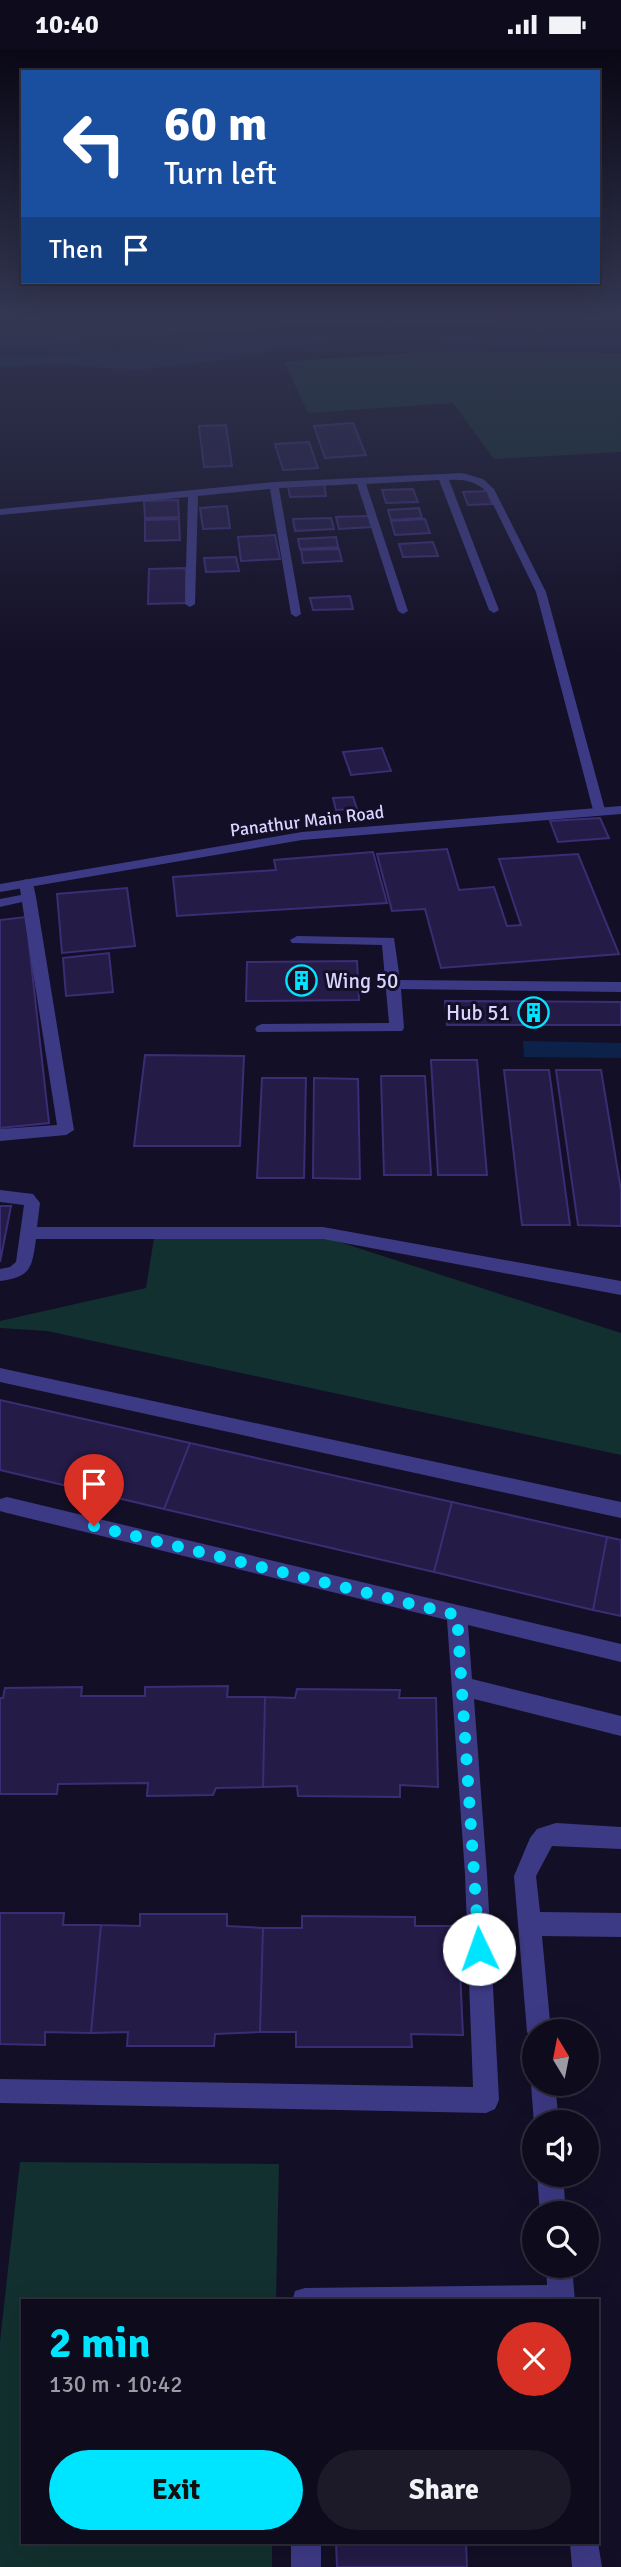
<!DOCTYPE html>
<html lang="en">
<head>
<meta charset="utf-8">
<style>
	body { margin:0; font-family:Signika,sans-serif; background:#1c1929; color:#f1f3f6; height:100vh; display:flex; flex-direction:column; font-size:26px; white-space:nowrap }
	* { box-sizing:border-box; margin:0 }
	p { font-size:23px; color:#9b9ba3 }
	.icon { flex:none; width:38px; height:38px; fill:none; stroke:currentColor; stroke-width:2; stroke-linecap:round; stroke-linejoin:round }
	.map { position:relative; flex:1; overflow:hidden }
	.details { position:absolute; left:21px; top:2250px; width:578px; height:245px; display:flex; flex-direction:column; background:#0e0b1c; border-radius:0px; box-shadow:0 7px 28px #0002,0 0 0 2px #2e2b3b }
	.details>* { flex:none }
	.top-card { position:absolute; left:21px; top:21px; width:579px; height:214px; border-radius:0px; box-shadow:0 7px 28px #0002,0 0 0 2px #2e2b3b; background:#1a4fa0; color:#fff; overflow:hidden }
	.needle { width:46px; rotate:350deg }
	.buttons { position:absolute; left:522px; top:1970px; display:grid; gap:14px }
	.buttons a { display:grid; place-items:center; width:77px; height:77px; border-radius:50%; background:#0e0b1c; box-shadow:0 7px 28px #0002,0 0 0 2px #2e2b3b; font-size:35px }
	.pin { position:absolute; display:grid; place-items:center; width:60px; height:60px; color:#fff; margin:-72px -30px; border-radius:50% 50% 50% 0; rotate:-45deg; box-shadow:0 0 7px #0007 }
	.pin .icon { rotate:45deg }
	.me { position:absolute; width:77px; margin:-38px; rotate:357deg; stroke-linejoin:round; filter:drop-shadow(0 0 5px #0008) }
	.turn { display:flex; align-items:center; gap:24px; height:147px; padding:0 28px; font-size:32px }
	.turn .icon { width:91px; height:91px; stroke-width:2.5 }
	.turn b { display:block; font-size:49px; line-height:60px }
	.then { display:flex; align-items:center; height:66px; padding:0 28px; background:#0003; gap:14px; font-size:26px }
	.round { display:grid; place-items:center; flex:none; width:74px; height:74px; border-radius:37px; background:#1c1929 }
	.head { display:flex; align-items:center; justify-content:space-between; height:119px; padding:0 28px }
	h1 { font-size:42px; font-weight:700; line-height:52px; color:#00e5ff }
	.button { display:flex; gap:14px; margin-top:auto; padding:14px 28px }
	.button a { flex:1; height:80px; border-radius:42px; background:#00e5ff; color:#111; font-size:28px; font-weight:700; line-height:80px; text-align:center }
	.button a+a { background:#1c1929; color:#f1f3f6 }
	.status { display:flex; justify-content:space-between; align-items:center; height:49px; padding:0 35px; background:#0e0b1c; direction:ltr }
	.status svg { height:19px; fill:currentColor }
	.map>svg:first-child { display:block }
</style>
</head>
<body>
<div class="status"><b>10:40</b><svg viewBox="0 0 49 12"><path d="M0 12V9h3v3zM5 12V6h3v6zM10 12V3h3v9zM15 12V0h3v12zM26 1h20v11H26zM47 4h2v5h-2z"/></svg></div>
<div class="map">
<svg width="621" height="2518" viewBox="0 0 621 2518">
	<rect width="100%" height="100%" fill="#130f26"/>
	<path fill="#12302f" d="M 423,303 L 621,304 L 621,403 L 494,410 L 453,354 L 308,364 L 284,313 Z
		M 154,1189 L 327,1189 L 621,1284 L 621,1406 L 47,1282 L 0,1279 L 0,1272 L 146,1239 Z
		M 20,2113 L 279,2115 L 276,2252 L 23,2252 L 23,2494 L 272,2494 L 272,2518 L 0,2518 L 0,2292 Z"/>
	<path fill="#0c2248" d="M 0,264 L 382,264 L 381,271 L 376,274 L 293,277 L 0,299 Z
		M 397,264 L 495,264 L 499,277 L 400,274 L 396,271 Z
		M 524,264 L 621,264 L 621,278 L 535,280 L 529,277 Z
		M 396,281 C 471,287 546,294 621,287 L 621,297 L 585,299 L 434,293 L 393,288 L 285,297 L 238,309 L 136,321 L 57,315 L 0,318 L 0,309 L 132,302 L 300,286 Z
		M 523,992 L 621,994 L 621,1009 L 524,1008 Z"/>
	<path fill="#241b47" stroke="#3b2d73" stroke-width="2" d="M 353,374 L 366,406 L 325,409 L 314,377 Z
		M 226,376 L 232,417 L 204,418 L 199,377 Z
		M 309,393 L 318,419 L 283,421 L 275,395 Z
		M 324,435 L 326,447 L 290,448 L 288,437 Z
		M 413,440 L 418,453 L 386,454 L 382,441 Z
		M 487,442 L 492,455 L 468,456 L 463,443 Z
		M 178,451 L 179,468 L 145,469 L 144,452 Z
		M 227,457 L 230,479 L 203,480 L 200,459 Z
		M 419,459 L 422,469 L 391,471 L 388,461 Z
		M 369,467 L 372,478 L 339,480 L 336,468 Z
		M 331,469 L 334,480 L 295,482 L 293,470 Z
		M 179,470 L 180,491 L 145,492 L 145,471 Z
		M 425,470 L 430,484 L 395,486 L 391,472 Z
		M 275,486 L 280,510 L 241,512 L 238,488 Z
		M 336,488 L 338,498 L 300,500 L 298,490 Z
		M 433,493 L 438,507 L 403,508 L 399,495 Z
		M 339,500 L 342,512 L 303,514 L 301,501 Z
		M 236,508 L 239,522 L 206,523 L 204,509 Z
		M 186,519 L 186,554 L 148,555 L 149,520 Z
		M 350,547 L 353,560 L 313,561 L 310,549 Z
		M 382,699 L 391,722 L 351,726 L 343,703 Z
		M 353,748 L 357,760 L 336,761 L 333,749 Z
		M 600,769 L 609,789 L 558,793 L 550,772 Z
		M 447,800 L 459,841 L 494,838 L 507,877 L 521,876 L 499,810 L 578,805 L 619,905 L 441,919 L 425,860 L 392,862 L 377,805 Z
		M 373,803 L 387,854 L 177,867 L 173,828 L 276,821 L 274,811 Z
		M 127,839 L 135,897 L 62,904 L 57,845 Z
		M 26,868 L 49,1074 L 0,1079 L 0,871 Z
		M 109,904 L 113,943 L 66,947 L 63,909 Z
		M 357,912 L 359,951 L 246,952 L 247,913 Z
		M 445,952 L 621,953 L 621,976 L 447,976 Z
		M 145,1006 L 244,1007 L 240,1097 L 134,1097 Z
		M 431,1011 L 477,1011 L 487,1126 L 438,1126 Z
		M 504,1021 L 549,1021 L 570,1176 L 522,1176 Z
		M 556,1021 L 601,1021 L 621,1141 L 621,1177 L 578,1176 Z
		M 381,1027 L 425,1027 L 431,1126 L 384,1126 Z
		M 262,1029 L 306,1029 L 304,1129 L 257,1129 Z
		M 314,1029 L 358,1030 L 360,1130 L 313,1129 Z
		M 0,1157 L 11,1157 L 0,1213 Z
		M 0,1351 L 190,1394 L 164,1460 L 0,1421 Z
		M 190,1394 L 452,1453 L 434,1523 L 164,1460 Z
		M 452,1453 L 607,1488 L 593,1561 L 434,1523 Z
		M 607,1488 L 621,1491 L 621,1567 L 593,1561 Z
		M 228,1637 L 227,1648 L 265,1648 L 263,1738 L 216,1739 L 213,1746 L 147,1747 L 148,1734 L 58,1735 L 57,1745 L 0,1745 L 0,1649 L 3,1649 L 5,1639 L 82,1638 L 81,1647 L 145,1647 L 145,1638 Z
		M 297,1640 L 400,1641 L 399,1649 L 436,1649 L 438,1738 L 400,1736 L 400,1748 L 298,1747 L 297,1737 L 263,1738 L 265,1648 L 295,1649 Z
		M 0,1864 L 64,1864 L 63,1876 L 101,1876 L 91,1984 L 45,1983 L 45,1996 L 0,1995 Z
		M 140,1865 L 227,1865 L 227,1877 L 263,1879 L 260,1983 L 215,1985 L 214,1997 L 127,1997 L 128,1983 L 91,1984 L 101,1876 L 140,1877 Z
		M 302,1867 L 415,1868 L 415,1877 L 458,1877 L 463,1986 L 411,1985 L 412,1998 L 296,1998 L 296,1983 L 260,1983 L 263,1879 L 302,1879 Z
		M 336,2494 L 466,2494 L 467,2518 L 337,2518 Z"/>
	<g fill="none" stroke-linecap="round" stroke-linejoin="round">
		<path fill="#3d3a85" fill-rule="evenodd" d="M 462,424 L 483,430 L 494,440 L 546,543 L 605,761 L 604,764 L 599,765 L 593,761 L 536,543 L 487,443 C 475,432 465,430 449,431 L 499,561 L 494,564 L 489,561 L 439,431 L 366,435 L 408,562 L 403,565 L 398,562 L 357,435 L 279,439 L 301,565 L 296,568 L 291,565 L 270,440 L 198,447 L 195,555 L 190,558 L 185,555 L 188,448 L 0,466 L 0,460 L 274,433 Z
			M 26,830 L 33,834 L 36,848 L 74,1081 L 66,1086 L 0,1092 L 0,1080 L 57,1076 L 22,853 L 0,858 L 0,850 L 21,846 L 19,834 Z
			M 297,887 L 394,889 L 400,931 L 621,933 L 621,943 L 401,940 L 404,979 L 402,982 L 257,983 L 255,980 L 257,977 L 262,975 L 389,974 L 382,896 L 292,894 L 290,891 Z
			M 0,1141 L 33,1145 L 40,1154 L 37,1178 L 323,1178 L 621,1232 L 621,1246 L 323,1190 L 36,1190 C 32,1219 31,1228 0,1232 L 0,1220 L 10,1218 L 16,1213 L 24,1156 L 0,1153 Z
			M 0,1319 L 621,1453 L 621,1469 L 0,1333 Z
			M 7,1448 L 621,1595 L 621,1613 L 468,1576 L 472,1630 L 621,1667 L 621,1687 L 474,1650 L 487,1825 L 499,2051 L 495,2060 L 486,2064 L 0,2054 L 0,2030 L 473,2038 L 465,1825 L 447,1571 L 7,1464 L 0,1462 L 0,1450 Z
			M 556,1774 L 621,1778 L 621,1800 L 552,1797 L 536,1827 L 540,1863 L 621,1864 L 621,1888 L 542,1887 L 551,1983 L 534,1983 L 534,1993 L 527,1983 L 514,1827 L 530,1789 L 537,1780 Z
			M 534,2027 L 534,2035 L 555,2035 L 559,2074 L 534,2075 L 531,2035 Z
			M 537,2126 L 563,2126 L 566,2165 L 540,2165 Z
			M 546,2217 L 572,2217 L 575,2252 L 292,2252 L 295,2242 L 305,2239 L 547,2236 Z
			M 597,2487 L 602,2518 L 572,2518 L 570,2494 L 597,2494 Z
			M 291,2494 L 321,2494 L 321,2518 L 291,2518 Z"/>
		<path fill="#3d3a85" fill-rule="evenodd" d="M 621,757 L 621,765 L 302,791 L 0,843 L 0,835 L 302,783 Z"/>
	</g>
	<linearGradient id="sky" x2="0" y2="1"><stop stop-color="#0a0815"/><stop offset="0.43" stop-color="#333752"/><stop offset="1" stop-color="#333752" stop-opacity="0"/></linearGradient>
	<rect width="621" height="617" fill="url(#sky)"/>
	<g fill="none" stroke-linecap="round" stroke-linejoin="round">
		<path stroke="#00e5ff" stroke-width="12" stroke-dasharray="0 21.6" d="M 94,1477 L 457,1566 L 479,1900"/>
	</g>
	<defs>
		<symbol id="building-ring" viewBox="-11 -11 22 22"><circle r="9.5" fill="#130f26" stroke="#00e5ff" stroke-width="1.5"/><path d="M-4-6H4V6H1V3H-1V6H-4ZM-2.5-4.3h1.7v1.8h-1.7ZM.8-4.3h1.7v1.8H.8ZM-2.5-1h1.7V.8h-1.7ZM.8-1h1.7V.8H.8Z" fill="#00e5ff"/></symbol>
	</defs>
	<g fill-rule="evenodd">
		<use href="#building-ring" x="284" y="914" width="35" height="35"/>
		<use href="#building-ring" x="516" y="946" width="35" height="35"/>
	</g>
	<g text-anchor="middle" stroke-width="6" stroke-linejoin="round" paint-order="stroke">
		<g font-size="18" fill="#d9d4ff" stroke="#130f26">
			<text transform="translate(307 772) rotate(-7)" y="6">Panathur Main Road</text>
		</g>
		<g font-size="21" fill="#d9d4ff" stroke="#130f26" text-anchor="start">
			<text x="325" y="939">Wing 50</text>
			<text x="510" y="971" text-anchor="end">Hub 51</text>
		</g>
	</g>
</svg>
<div class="buttons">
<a><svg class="needle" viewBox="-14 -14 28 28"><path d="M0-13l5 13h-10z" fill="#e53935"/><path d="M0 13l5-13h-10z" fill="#9b9ba3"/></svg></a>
<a><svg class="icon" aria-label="sound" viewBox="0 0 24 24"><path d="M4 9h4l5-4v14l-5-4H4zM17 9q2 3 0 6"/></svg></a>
<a><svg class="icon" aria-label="search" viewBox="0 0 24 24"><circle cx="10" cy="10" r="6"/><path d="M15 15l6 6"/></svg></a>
</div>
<div class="pin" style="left:94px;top:1477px;background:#d93025"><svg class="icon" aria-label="arrive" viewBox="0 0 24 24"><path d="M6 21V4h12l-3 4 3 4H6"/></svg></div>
<svg class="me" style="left:479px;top:1900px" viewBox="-20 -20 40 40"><circle r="19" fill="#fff"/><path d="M0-13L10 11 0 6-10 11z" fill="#00e5ff"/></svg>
<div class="top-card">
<div class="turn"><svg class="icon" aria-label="left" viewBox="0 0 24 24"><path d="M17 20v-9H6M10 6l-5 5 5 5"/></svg><div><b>60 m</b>Turn left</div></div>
<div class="then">Then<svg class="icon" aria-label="arrive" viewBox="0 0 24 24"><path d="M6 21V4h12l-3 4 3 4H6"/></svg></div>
</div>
<section class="details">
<div class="head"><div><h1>2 min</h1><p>130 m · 10:42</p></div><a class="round" style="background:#d93025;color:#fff"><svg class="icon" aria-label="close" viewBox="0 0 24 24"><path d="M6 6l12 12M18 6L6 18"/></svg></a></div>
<div class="button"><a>Exit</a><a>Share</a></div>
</section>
</div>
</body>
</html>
